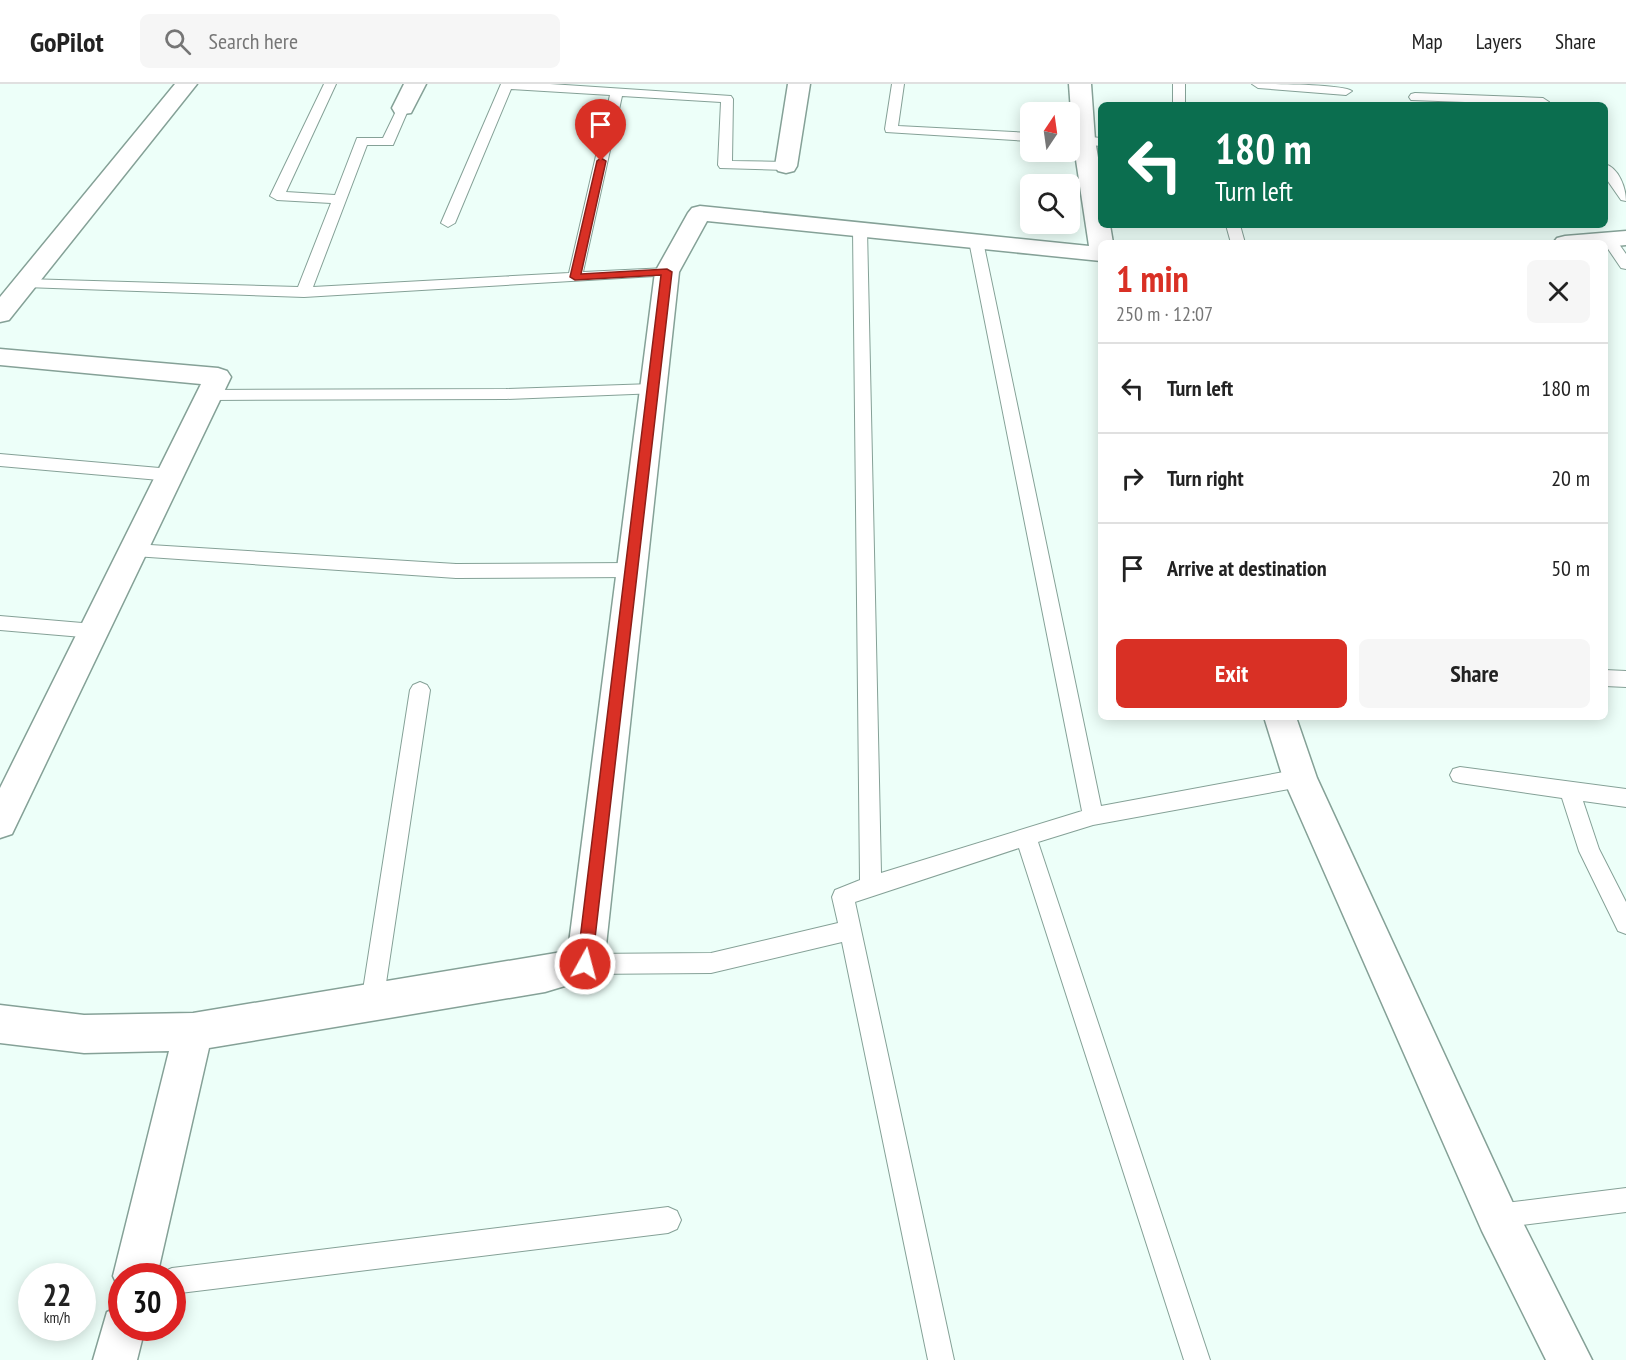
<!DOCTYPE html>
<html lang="en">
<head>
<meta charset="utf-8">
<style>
	body { margin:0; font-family:"PT Sans Narrow",sans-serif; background:#f6f6f6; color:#222; height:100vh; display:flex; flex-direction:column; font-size:22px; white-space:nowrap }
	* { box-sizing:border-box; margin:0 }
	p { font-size:20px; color:#767676 }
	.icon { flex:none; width:33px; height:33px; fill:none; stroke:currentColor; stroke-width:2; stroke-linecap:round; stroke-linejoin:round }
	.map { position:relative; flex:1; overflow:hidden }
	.details { position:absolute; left:1098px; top:156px; width:510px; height:480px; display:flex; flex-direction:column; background:#fff; border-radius:9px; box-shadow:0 3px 15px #0003 }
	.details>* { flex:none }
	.banner { position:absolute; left:1098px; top:18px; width:510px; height:126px; border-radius:9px; box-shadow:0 3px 15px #0003; background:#0b6e4f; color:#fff; overflow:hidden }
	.needle { width:39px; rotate:13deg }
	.buttons { position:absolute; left:1020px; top:18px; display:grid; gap:12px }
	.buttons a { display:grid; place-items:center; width:60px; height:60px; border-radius:9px; background:#fff; box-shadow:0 3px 15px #0003; font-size:30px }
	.speed { position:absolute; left:18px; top:1179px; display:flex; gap:12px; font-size:30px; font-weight:700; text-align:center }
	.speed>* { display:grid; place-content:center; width:78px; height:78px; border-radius:50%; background:#fff; box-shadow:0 3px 15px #0003; line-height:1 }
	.speed small { font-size:15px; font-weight:400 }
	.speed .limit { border:9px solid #d22; background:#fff; color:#111 }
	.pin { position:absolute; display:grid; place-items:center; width:51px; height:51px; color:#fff; margin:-62px -26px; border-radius:50% 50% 50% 0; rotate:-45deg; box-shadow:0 0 6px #0007 }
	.pin .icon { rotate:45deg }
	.me { position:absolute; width:66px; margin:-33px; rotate:7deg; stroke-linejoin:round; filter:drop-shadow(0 0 4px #0008) }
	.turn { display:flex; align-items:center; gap:21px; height:126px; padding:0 18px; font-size:27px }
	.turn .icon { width:78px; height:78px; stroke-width:2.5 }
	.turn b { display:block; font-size:42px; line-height:51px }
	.round { display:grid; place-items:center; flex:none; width:63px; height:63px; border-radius:9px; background:#f6f6f6 }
	.summary { display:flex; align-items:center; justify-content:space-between; height:102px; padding:0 18px }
	h1 { font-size:36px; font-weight:700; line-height:45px; color:#d93025 }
	.button { display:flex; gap:12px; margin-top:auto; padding:12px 18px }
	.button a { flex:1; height:69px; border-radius:9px; background:#d93025; color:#fff; font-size:24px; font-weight:700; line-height:69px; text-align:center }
	.button a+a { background:#f6f6f6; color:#222 }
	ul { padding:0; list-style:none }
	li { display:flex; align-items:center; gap:18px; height:90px; padding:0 18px; border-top:2px solid #e0e0e0 }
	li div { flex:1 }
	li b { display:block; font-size:22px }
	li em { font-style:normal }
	header { display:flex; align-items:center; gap:36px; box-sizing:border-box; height:84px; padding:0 30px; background:#fff; border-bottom:2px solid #e0e0e0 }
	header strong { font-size:28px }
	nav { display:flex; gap:33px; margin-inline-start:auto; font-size:21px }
	.search { width:420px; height:54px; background:#f6f6f6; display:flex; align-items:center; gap:15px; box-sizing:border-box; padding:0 21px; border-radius:9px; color:#767676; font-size:22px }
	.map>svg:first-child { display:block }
</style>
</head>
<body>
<header>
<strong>GoPilot</strong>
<div class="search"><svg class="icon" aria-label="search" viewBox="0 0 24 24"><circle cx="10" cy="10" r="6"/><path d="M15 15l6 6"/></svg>Search here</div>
<nav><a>Map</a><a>Layers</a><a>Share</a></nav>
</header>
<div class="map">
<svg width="1626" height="1276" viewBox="0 0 1626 1276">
	<rect width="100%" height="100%" fill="#edfff9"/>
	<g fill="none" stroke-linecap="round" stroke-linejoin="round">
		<defs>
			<path id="lane" d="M 324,0 L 336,0 L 286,108 L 335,111 L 357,54 L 383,54 L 399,21 L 407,21 L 409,24 L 393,61 L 367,61 L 313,203 L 569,189 L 610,11 L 511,5 L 455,139 L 448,143 L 441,139 L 501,0 L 550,0 L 731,12 L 733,15 L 732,77 L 786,78 L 793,82 L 786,86 L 720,84 L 718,81 L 721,18 L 622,12 L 583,188 L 667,184 L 674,188 L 672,191 L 304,213 L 25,203 L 18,199 L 25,195 L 298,203 L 331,119 L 277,116 L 270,112 Z
				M 892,0 L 904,0 L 898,42 L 1030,49 L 1030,57 L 886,48 L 885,45 Z
				M 1173,0 L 1185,0 L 1185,21 L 1173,21 Z
				M 1252,0 C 1270,0 1341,0 1352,7 L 1346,11 L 1258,4 Z
				M 1415,9 L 1543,14 L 1549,18 L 1546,21 L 1411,16 L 1409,13 L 1411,10 Z
				M 1070,51 L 1101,54 L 1101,62 L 1070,59 Z
				M 1605,80 C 1619,84 1626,104 1626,117 L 1621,116 L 1605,93 Z
				M 860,141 L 867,145 L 881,789 L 1082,727 L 969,157 L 976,153 L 983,157 L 1101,722 L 1300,685 L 1307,688 L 1310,694 L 1307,700 L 1300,703 L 1093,741 L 1038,758 L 1210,1276 L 1184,1276 L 1019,764 L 855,818 L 954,1276 L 928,1276 L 842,858 L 711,889 L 585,890 L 577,887 L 574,880 L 577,873 L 585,870 L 711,869 L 838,839 L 832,813 L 835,806 L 860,796 L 853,145 Z
				M 1226,141 L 1240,141 L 1245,159 L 1231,159 Z
				M 1609,152 L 1614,153 L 1626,170 L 1626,185 L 1621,184 L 1602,156 Z
				M 652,300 L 658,301 L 660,305 L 658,309 L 506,315 L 209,316 L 203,315 L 201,311 L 203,307 L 209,306 L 506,305 Z
				M 0,370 L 171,385 L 177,387 L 179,391 L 177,395 L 171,397 L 0,382 Z
				M 134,460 L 456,480 L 631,479 L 637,481 L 640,486 L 637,491 L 631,493 L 456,494 L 134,472 L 128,471 L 125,466 L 128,461 Z
				M 0,532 L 94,540 L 101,542 L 103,547 L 101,552 L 94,554 L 0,546 Z
				M 1605,586 L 1626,587 L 1626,603 L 1605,602 Z
				M 420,598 L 427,601 L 430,606 L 383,919 L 380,927 L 372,930 L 364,927 L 361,919 L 410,606 L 413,601 Z
				M 1460,683 L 1626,705 L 1626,723 L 1583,717 L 1599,765 L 1626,818 L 1626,850 L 1618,847 L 1579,767 L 1562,714 L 1460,699 L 1453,697 L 1450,691 L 1453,685 Z
				M 1626,1104 L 1626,1128 L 1497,1144 L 1488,1141 L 1485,1132 L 1488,1123 L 1497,1120 Z
				M 668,1123 L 677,1127 L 681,1136 L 677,1145 L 668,1149 L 172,1210 L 172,1192 L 161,1192 L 163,1188 L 172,1184 Z"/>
			<path id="street" d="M 175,0 L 197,0 L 9,236 L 0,238 L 0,213 Z
				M 404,0 L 426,0 L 411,29 L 403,30 L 395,29 L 392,24 Z
				M 788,0 L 810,0 L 797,82 L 794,87 L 786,89 L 778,87 L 775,82 Z
				M 1069,0 L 1091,0 L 1095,56 L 1101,91 L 1101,141 L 1110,141 L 1113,159 L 1101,159 L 1101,177 L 707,137 L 679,188 L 604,880 L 598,892 L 545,908 L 209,964 L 157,1192 L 122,1192 L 122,1208 L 120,1207 L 113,1192 L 169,967 L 84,969 L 0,959 L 0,921 L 84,931 L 193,929 L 568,867 L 655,188 L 688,129 L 692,124 L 700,122 L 1089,162 L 1073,56 Z
				M 1626,147 L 1626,161 L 1605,163 L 1605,159 L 1553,159 L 1557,154 L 1565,152 Z
				M 0,265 L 218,284 L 227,287 L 231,293 L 12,750 L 0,754 L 0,704 L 201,300 L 0,281 Z
				M 1264,633 L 1296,633 L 1317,694 L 1512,1117 L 1592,1276 L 1546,1276 L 1482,1147 L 1283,694 Z
				M 122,1222 L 122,1244 L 145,1244 L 137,1276 L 93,1276 L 107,1228 Z"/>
		</defs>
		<use href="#lane" stroke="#85a197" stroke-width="2"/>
		<use href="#street" stroke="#85a197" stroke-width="3"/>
		<use href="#lane" fill="#fff" fill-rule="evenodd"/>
		<use href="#street" fill="#fff" fill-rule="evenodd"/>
	</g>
	<path fill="#d93025" stroke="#8d1f18" stroke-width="1.5" d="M 601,74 L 606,77 L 581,190 L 667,185 L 672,188 L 592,880 L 590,885 L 585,887 L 579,885 L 577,880 L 661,191 L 575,196 L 570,193 L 597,77 Z"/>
</svg>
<div class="buttons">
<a><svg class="needle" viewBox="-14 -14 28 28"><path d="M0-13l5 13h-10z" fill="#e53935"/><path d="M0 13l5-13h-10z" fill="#767676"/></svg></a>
<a><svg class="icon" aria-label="search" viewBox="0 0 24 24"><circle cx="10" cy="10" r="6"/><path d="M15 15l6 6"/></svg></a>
</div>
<div class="speed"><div>22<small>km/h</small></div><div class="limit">30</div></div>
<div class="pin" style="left:601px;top:77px;background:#d93025"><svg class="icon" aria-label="arrive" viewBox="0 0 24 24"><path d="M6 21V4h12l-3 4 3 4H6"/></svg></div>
<svg class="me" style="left:585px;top:880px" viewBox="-20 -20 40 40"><circle r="17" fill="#d93025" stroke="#fff" stroke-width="3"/><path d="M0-11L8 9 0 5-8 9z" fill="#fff"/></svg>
<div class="banner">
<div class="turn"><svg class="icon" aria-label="left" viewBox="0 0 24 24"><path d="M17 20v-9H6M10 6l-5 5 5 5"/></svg><div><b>180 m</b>Turn left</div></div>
</div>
<section class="details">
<div class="summary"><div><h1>1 min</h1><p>250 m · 12:07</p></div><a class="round"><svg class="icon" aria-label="close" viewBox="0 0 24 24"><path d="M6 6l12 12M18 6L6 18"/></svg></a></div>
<ul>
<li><svg class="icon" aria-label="left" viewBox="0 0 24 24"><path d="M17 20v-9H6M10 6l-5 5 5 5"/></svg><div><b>Turn left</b></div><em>180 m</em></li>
<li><svg class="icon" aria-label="right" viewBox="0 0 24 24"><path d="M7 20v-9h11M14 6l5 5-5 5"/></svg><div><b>Turn right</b></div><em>20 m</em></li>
<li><svg class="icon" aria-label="arrive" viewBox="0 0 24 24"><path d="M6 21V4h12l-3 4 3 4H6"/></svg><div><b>Arrive at destination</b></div><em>50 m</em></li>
</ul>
<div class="button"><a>Exit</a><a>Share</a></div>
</section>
</div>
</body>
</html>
